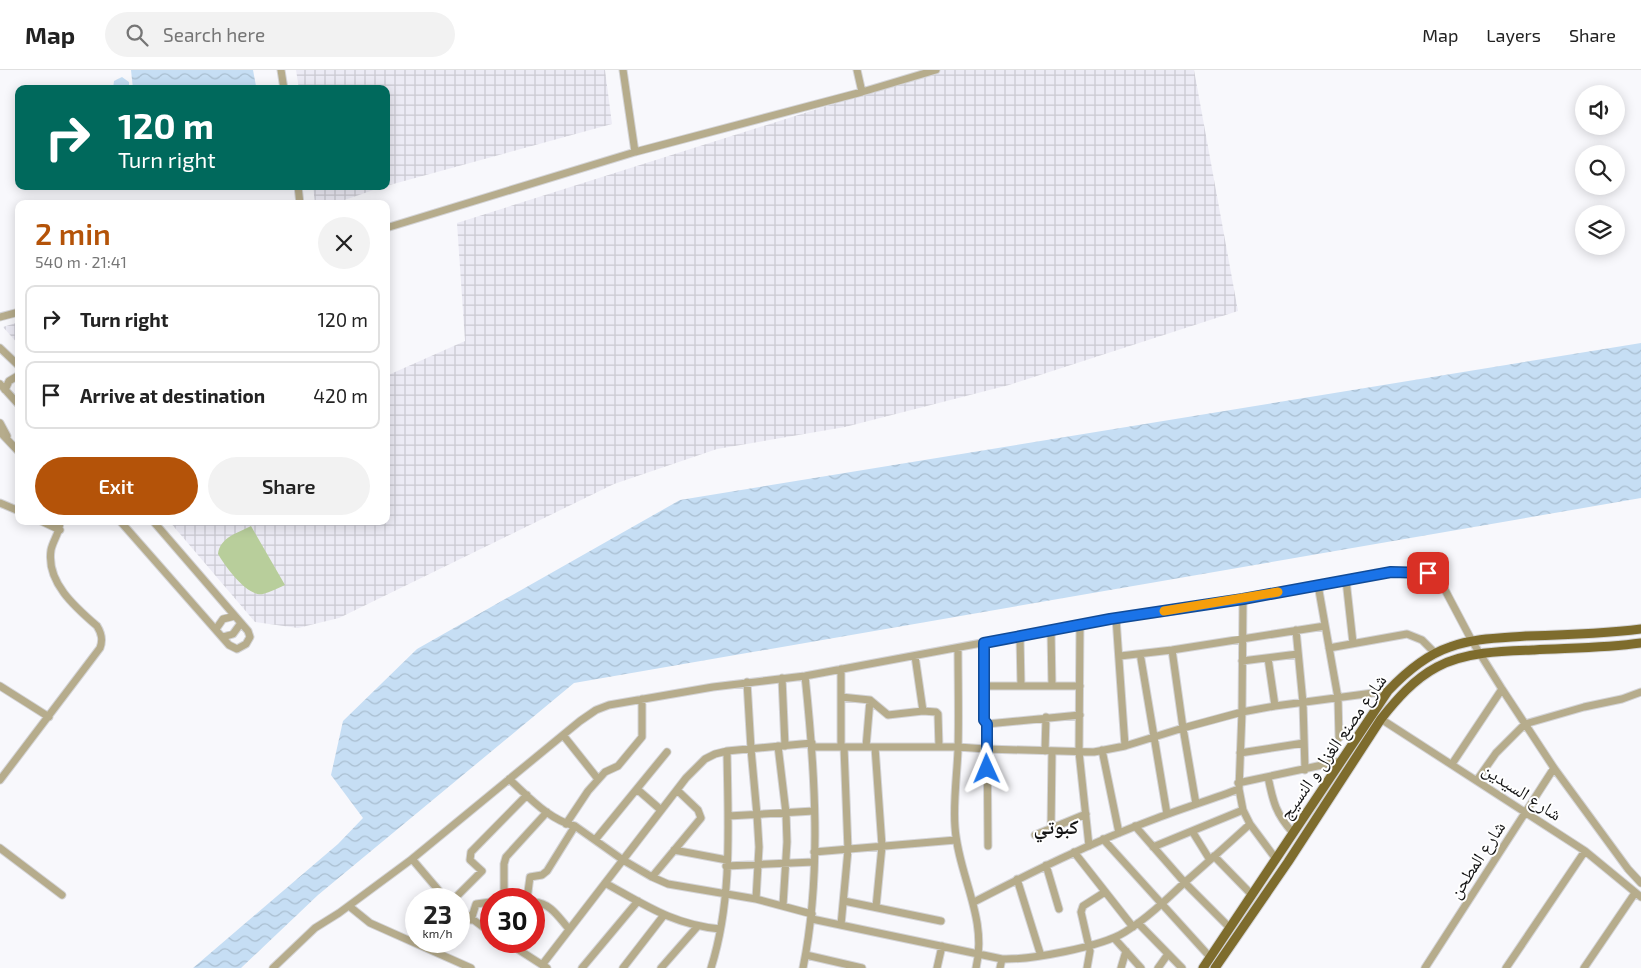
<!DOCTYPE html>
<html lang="en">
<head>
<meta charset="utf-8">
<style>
	body { margin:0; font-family:"Exo 2","Noto Naskh Arabic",sans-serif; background:#f2f2f2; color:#222; height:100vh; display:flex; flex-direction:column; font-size:19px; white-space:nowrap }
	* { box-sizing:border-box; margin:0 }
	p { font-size:16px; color:#767676 }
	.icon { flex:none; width:28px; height:28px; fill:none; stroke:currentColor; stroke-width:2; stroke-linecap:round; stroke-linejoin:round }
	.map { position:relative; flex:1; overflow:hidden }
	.sheet { position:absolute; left:15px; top:130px; width:375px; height:325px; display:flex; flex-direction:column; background:#fff; border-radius:10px; box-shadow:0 2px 12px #0003 }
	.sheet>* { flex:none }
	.hud { position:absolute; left:15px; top:15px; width:375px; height:105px; border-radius:10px; box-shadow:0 2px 12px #0003; background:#00695c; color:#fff; overflow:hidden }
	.fabs { position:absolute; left:1575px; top:15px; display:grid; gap:10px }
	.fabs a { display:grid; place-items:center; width:50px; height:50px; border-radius:50%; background:#fff; box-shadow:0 2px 12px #0003; font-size:25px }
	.speed { position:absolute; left:405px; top:818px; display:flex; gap:10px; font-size:25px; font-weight:700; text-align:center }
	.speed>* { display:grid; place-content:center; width:65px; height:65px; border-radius:50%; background:#fff; box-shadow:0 2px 12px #0003; line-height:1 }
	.speed small { font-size:12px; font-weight:400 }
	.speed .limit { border:8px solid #d22; background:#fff; color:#111 }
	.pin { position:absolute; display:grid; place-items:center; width:42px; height:42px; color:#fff; margin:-21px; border-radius:10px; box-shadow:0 2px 8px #0006 }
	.me { position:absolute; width:55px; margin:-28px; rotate:359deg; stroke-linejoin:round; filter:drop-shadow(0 0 4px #0008) }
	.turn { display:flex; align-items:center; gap:18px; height:105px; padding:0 20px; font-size:22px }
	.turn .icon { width:65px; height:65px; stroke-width:2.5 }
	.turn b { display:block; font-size:35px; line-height:42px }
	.round { display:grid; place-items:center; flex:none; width:52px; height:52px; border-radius:26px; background:#f2f2f2 }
	.summary { display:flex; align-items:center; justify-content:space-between; height:85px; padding:0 20px }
	h1 { font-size:30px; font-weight:600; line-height:38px; color:#b45309 }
	.primary-button { display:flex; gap:10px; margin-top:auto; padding:10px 20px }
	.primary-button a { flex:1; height:58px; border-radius:30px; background:#b45309; color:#fff; font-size:20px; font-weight:600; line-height:58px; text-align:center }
	.primary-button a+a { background:#f2f2f2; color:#222 }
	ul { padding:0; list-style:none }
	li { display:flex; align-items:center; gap:15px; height:68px; margin:0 10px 8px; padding:0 10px; border:2px solid #e0e0e0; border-radius:10px }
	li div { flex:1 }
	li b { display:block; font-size:19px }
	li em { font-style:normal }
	header { display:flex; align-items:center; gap:30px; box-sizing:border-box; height:70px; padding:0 25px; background:#fff; border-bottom:1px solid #e0e0e0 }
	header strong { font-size:24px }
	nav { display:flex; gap:28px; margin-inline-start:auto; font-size:18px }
	.search { width:350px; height:45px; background:#f2f2f2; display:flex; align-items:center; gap:12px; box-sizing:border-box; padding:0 18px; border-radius:28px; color:#767676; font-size:19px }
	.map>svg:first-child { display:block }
</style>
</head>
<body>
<header>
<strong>Map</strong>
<div class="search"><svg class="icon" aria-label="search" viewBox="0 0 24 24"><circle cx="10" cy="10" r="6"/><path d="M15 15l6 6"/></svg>Search here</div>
<nav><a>Map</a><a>Layers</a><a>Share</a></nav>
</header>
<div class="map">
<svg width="1641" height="898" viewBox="0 0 1641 898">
	<defs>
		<pattern id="industrial-grid" width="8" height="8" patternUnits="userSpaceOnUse" patternTransform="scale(1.25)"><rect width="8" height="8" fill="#ecebf5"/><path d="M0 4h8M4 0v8" fill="none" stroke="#cac9d1"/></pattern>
		<pattern id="water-waves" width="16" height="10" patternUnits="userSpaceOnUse" patternTransform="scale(1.25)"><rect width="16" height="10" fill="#c6def4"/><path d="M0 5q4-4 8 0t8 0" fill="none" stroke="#a9bed0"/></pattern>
	</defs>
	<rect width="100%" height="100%" fill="#f8f8fc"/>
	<path fill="url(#industrial-grid)" d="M 296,0 L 605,0 L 612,54 L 386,116 L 386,19 L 299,19 Z
		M 940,0 L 1194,0 L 1238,241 L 1009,315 L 845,357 L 717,379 L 614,414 L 339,548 L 298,558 L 255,552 L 169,451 L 386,451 L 386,306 L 465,271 L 457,153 Z
		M 313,116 L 385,116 L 333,134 L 315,134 Z
		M 19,252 L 19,275 L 3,257 Z"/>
	<path fill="#b8ce9b" d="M 251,456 L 285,515 C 278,518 270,522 263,524 C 247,527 225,496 218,484 C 220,467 238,463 251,456 Z"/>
	<path fill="url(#water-waves)" d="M 131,0 L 253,0 L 256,16 L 237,19 L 133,19 Z
		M 122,7 L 129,12 L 129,19 L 113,19 L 114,11 Z
		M 1641,273 L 1641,428 L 574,613 L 318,825 L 241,898 L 193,898 L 338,774 L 363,748 L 331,705 L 343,651 L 417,579 L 680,430 Z"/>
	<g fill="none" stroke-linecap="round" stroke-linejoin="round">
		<defs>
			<path id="minor" d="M 281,0 L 284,19
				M 623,0 L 635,82
				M 857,0 L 862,22
				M 298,116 L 300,134
				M 386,158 L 635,82 L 862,22 L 936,0
				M 0,247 L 19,242
				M 0,278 L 19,296
				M 0,314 L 19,335
				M 5,320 L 9,311 L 19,305
				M 0,353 L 7,366
				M 0,362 L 19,382
				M 0,433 L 19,441
				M 41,451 L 60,460
				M 120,451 L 229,575 L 237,579 L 246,574 L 250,567 L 248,561 L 153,451
				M 1346,510 L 1353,573
				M 1318,515 L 1338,628 L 1339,668
				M 1243,529 L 1242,642 L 1239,719 L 1243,740 L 1250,754 L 1276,789
				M 1116,548 L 1125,676
				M 1080,554 L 1079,682 L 1089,776
				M 216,559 L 223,549 L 235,546
				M 1051,560 L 1052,616
				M 1296,560 L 1303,633 L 1305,700
				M 1020,566 L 1021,616
				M 223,567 L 233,564 L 241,553
				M 984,573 L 984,650 L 987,654 L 988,776
				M 958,578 C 958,612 959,646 958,680 C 957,705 953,732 955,757 C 958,805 988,848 976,898
				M 1329,578 L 1407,564 L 1422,570 L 1435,583
				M 1172,580 L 1183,658 L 1196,734
				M 915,586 L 923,641
				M 1120,586 L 1172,580 L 1325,556
				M 1268,588 L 1275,636
				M 1141,589 L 1167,744
				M 1242,591 L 1298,584
				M 782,608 L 785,676
				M 747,612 L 751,679 L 757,745 L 759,777 L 756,829
				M 0,616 L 49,647
				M 985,616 L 1080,616
				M 841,627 L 870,630 L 888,645 L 923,641 L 936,642 L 938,644 L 939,677
				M 1381,649 L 1585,781 L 1641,827
				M 987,654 L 1080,645
				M 563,665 L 598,709
				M 778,676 L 786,743 L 787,772 L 783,835
				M 812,677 L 958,677 L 986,679 L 1094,682 L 1125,676 L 1183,658 L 1242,642 L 1275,636 L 1388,621
				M 841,677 L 841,599
				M 866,677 L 870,630
				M 875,677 L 882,776 L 876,837
				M 1102,680 L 1119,763
				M 1045,681 L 1046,647
				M 1240,683 L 1304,673
				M 1452,694 L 1502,619
				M 1268,707 C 1273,732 1276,744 1293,763
				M 509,709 C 528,726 549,750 575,756 L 623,790 L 652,807 L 668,814 L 756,829 L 812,844
				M 0,710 L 100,578 C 103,570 102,564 97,556 C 75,537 46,512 51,480 C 53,470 60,463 60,451
				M 1477,710 L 1496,683 L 1525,654 L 1584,637 L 1622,629 L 1641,622
				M 1238,713 L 1341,691
				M 638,720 L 661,740
				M 728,746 L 814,741
				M 566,754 L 588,721 L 605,702 L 618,696 L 642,667 L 642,629
				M 1135,756 L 1185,813 L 1230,858
				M 1051,758 L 1052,681
				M 1192,761 L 1210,790
				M 1035,765 L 1086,744
				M 1103,769 L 1210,887
				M 595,770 L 667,682
				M 1153,777 L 1243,740
				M 0,778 L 62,825
				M 674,780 L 727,790
				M 814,782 L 956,770
				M 1074,782 L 1133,857
				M 1214,786 L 1252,825
				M 412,789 L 446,829
				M 1046,795 L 1059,839
				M 726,796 L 814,792
				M 652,807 L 701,748 L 698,740 L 677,720
				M 1017,809 L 1041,886
				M 605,813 C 645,835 674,855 720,859
				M 454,829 L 482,801 L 470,790 L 471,782 L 527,725
				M 504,829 L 504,794 L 506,787 L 547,742
				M 527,829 L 530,807 L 542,805 L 547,801 L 575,756
				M 844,831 L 941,851
				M 534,832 C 551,833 559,848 569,859
				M 974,832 C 1032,802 1090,773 1152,750 C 1180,739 1210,730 1239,719
				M 349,836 L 370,853 L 471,898
				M 459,839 L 491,863
				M 812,849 L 1002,889 C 1030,890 1101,877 1125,862 C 1146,849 1165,831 1184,813 C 1206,794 1228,774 1250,754
				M 471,850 L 476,834 L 491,832
				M 1138,853 L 1182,898
				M 841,855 L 848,780 L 844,677
				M 1114,868 L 1141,898
				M 505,871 L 547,898
				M 806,885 L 862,898
				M 542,895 L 686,708 L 705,689 L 715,684 L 727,681 L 812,673
				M 273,898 L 315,858 L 339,843 L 412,789 L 580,651 L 596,640 L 609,635 L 713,617 L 805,606 L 1110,549 L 1243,529 L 1391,502 L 1428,503 L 1439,511 L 1444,518 L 1472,571 L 1502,619 L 1554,698 L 1628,799 L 1641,813
				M 582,898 L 638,831
				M 623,898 L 664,845
				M 661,898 L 697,857
				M 711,898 C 733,829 728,753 727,681
				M 803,898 C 822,805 815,700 805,606
				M 937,898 L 942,876
				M 1000,898 L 1002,889
				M 1087,898 L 1090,881 L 1081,842 L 1083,836 L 1105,822
				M 1121,898 L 1126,881
				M 1158,898 L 1168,884
				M 1425,898 L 1554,698
				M 1506,898 L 1585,781
				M 1584,898 L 1635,823"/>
			<path id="major" d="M 1203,898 L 1388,621 C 1405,603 1426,585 1450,577 C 1474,568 1501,568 1526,566 C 1564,565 1603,564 1641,559
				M 1215,898 L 1288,792 L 1381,649 C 1396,630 1414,609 1437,597 C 1465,582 1502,581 1534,580 C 1570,578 1606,578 1641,573"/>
		</defs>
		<use href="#minor" stroke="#d4d4d7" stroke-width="9"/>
		<use href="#major" stroke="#d4d4d7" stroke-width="11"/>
		<use href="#minor" stroke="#b6ac8c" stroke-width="7"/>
		<use href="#major" stroke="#7e6c2d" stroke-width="9"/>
	</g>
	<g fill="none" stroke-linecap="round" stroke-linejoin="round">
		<defs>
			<path id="route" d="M 987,699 L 987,654 L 984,650 L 984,573 L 1110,549 L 1243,529 L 1391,502 L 1428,503"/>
		</defs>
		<use href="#route" stroke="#114b97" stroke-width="12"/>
		<use href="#route" stroke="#1a73e8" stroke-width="9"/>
		<path stroke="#f59e0b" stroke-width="9" d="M 1164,541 L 1278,522"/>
	</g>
	<g text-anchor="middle" stroke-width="4" stroke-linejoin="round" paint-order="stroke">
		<g font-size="18" fill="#141415" stroke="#fff">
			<text transform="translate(1333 677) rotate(-55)" y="6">شارع مصنع الغزل و النسيج</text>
			<text transform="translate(1522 722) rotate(33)" y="6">شارع السيدين</text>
			<text transform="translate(1477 790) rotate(-57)" y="6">شارع المطحن</text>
		</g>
		<g font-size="20" font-weight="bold" fill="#141415" stroke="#fff">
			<text x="1056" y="764">كبوتي</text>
		</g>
	</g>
</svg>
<div class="fabs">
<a><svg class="icon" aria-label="sound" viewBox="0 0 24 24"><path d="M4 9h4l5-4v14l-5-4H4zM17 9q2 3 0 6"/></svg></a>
<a><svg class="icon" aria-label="search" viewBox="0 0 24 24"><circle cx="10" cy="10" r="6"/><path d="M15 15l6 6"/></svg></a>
<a><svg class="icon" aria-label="layers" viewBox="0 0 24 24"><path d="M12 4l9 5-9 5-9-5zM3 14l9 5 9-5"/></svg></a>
</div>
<div class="speed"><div>23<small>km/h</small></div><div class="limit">30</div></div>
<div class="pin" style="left:1428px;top:503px;background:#d93025"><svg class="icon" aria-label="arrive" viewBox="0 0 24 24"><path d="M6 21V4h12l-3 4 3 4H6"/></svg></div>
<svg class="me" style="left:987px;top:699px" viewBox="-20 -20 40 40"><path d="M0-17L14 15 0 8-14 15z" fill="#1a73e8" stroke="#fff" stroke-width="4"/></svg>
<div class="hud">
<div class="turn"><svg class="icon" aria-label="right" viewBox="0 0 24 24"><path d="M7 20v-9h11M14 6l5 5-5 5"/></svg><div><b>120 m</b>Turn right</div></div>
</div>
<section class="sheet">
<div class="summary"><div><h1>2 min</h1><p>540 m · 21:41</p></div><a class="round"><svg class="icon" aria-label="close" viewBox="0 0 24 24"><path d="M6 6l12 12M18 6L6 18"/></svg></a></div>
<ul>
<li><svg class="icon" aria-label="right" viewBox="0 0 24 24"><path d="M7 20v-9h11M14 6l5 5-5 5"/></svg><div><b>Turn right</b></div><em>120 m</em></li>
<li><svg class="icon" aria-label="arrive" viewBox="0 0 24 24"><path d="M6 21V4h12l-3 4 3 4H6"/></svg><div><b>Arrive at destination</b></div><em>420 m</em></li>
</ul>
<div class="primary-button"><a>Exit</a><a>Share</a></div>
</section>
</div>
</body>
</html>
